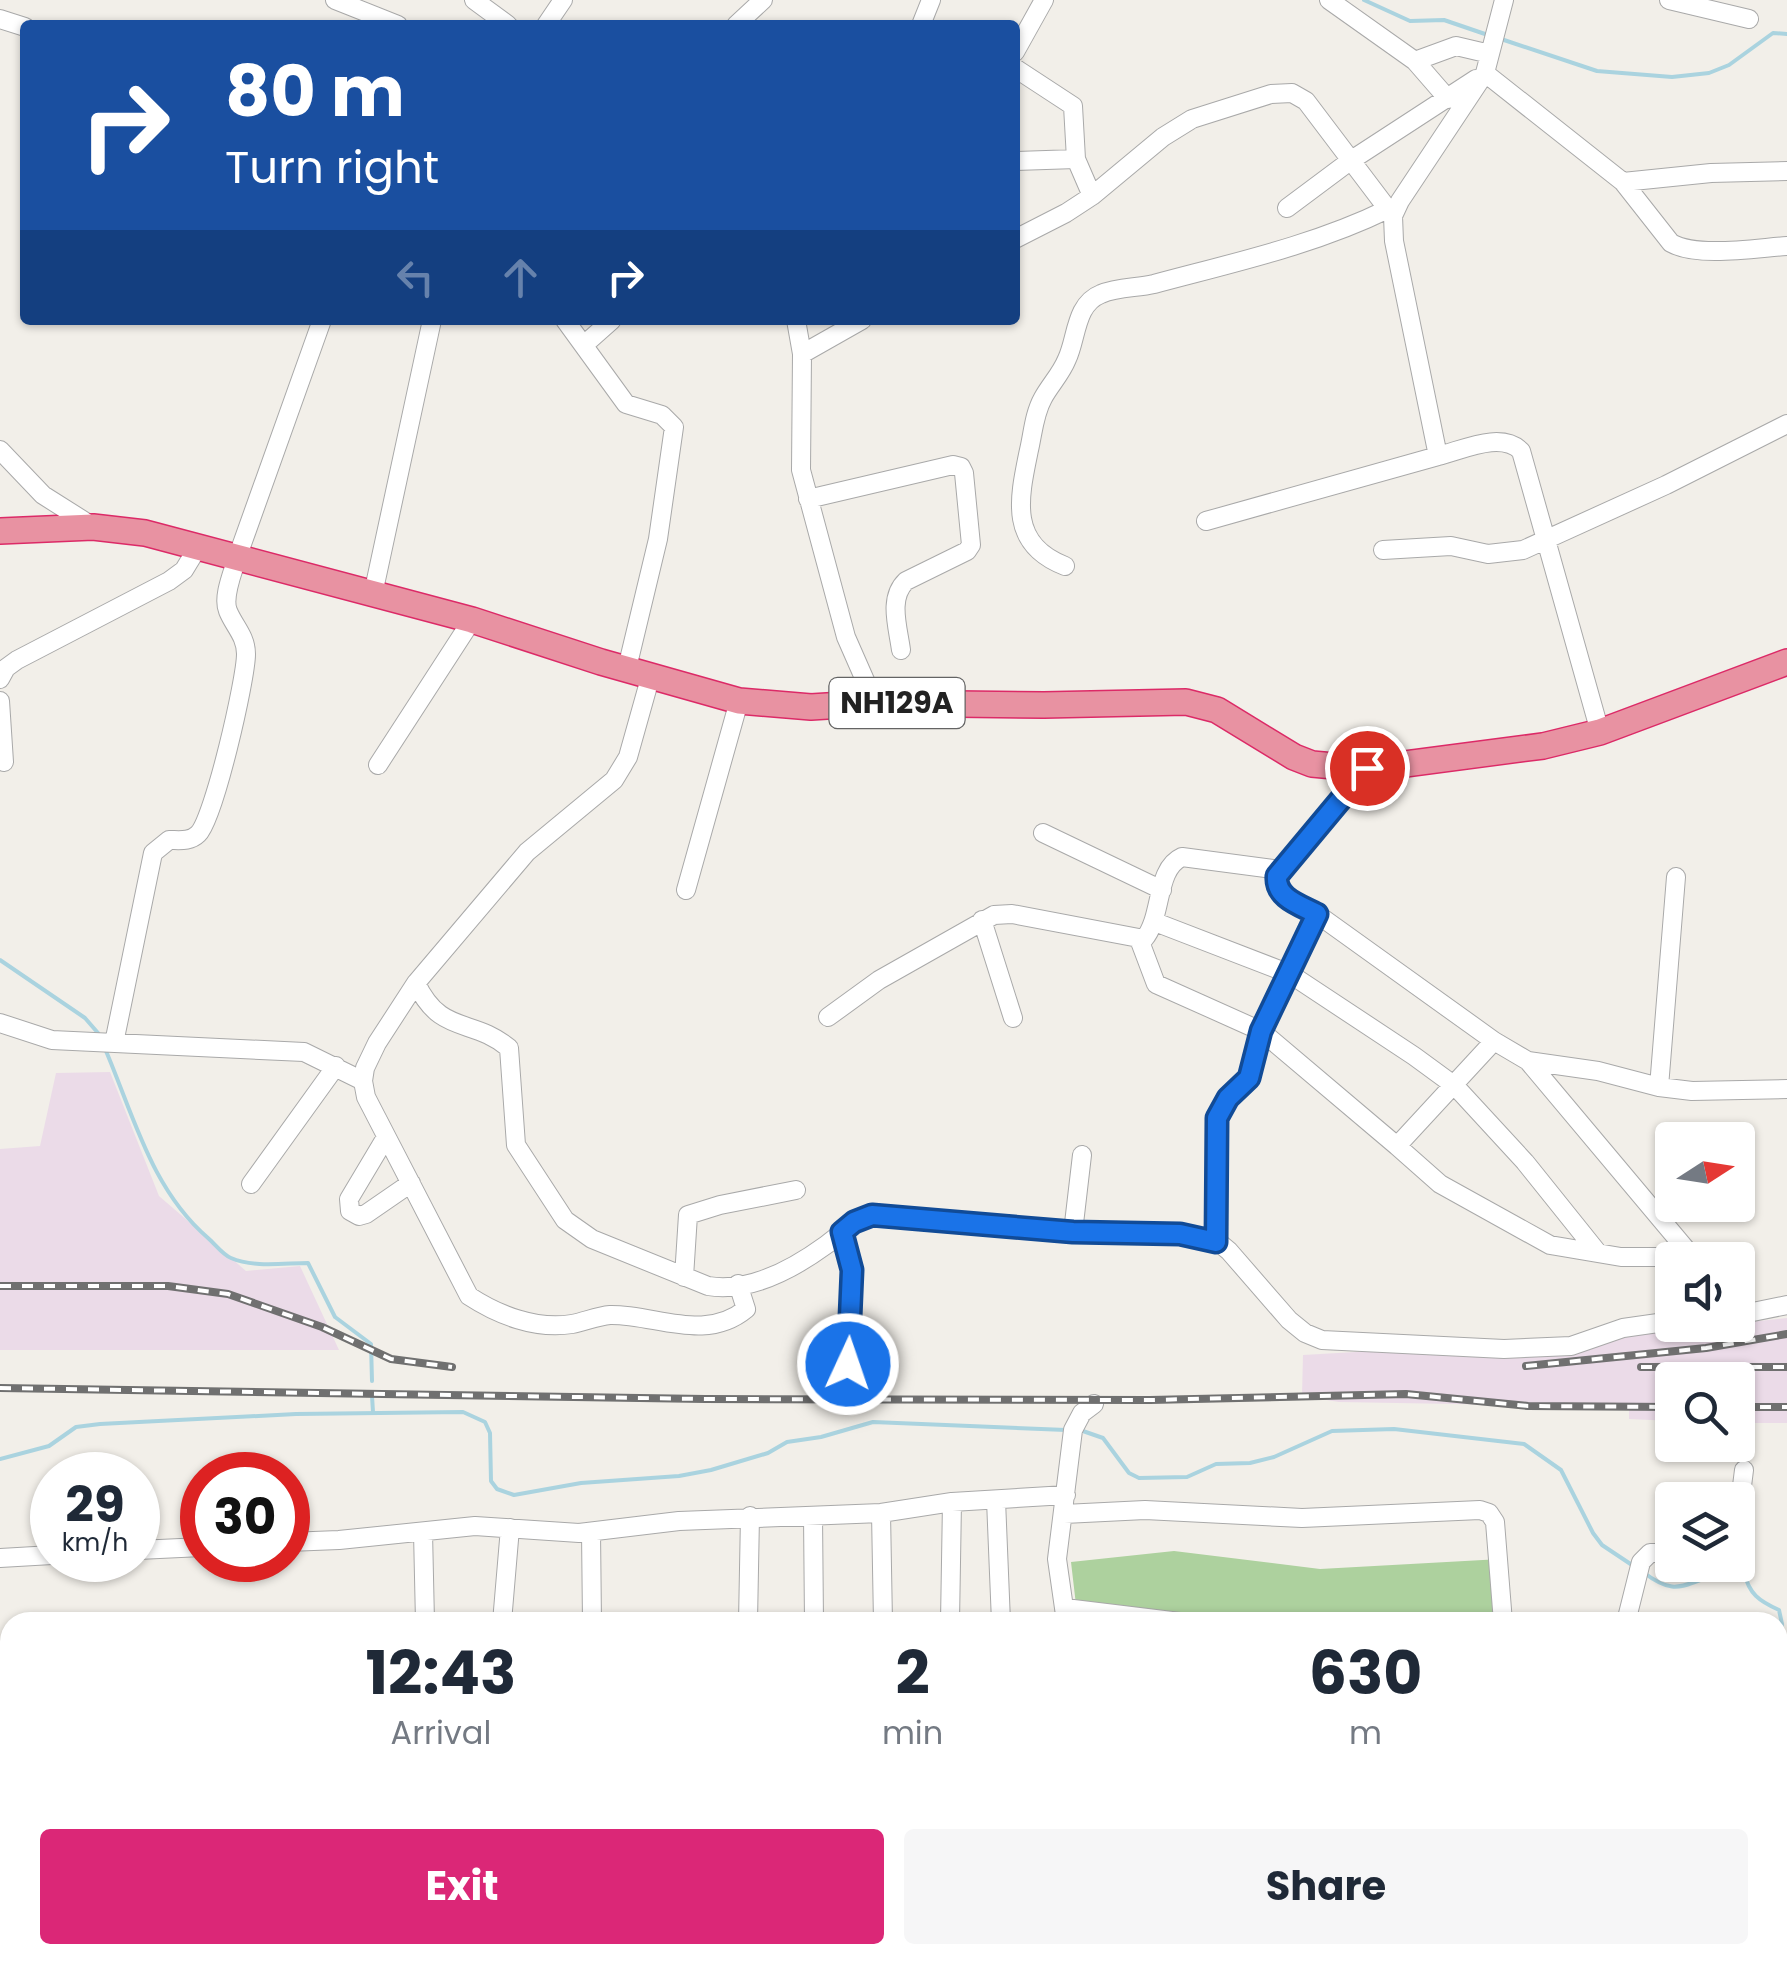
<!DOCTYPE html>
<html lang="en">
<head>
<meta charset="utf-8">
<style>
	body { margin:0; font-family:Poppins,sans-serif; background:#f6f6f7; color:#1f2937; height:100vh; display:flex; flex-direction:column; font-size:38px; white-space:nowrap }
	* { box-sizing:border-box; margin:0 }
	p { font-size:32px; color:#747a83 }
	.icon { flex:none; width:55px; height:55px; fill:none; stroke:currentColor; stroke-width:2; stroke-linecap:round; stroke-linejoin:round }
	.map { position:relative; flex:1; overflow:hidden }
	.details { position:absolute; left:0px; top:1612px; width:1788px; height:352px; display:flex; flex-direction:column; background:#fff; border-radius:30px 30px 0 0; box-shadow:0 2px 8px #0004 }
	.details>* { flex:none }
	.guide { position:absolute; left:20px; top:20px; width:1000px; height:305px; border-radius:10px; box-shadow:0 2px 8px #0004; background:#1a4fa0; color:#fff; overflow:hidden }
	.needle { width:65px; rotate:78deg }
	.fabs { position:absolute; left:1655px; top:1122px; display:grid; gap:20px }
	.fabs a { display:grid; place-items:center; width:100px; height:100px; border-radius:10px; background:#fff; box-shadow:0 2px 8px #0004; font-size:50px }
	.speed { position:absolute; left:30px; top:1452px; display:flex; gap:20px; font-size:50px; font-weight:700; text-align:center }
	.speed>* { display:grid; place-content:center; width:130px; height:130px; border-radius:50%; background:#fff; box-shadow:0 2px 8px #0004; line-height:1 }
	.speed small { font-size:25px; font-weight:400 }
	.speed .limit { border:15px solid #d22; background:#fff; color:#111 }
	.pin { position:absolute; display:grid; place-items:center; width:85px; height:85px; color:#fff; margin:-42px; border:5px solid #fff; border-radius:50%; box-shadow:0 2px 10px #0007 }
	.me { position:absolute; width:110px; margin:-55px; rotate:3deg; stroke-linejoin:round; filter:drop-shadow(0 0 8px #0008) }
	.turn { display:flex; align-items:center; gap:35px; height:210px; padding:0 40px; font-size:45px }
	.turn .icon { width:130px; height:130px; stroke-width:2.5 }
	.turn b { display:block; font-size:70px; line-height:85px }
	.lanes { display:flex; align-items:center; height:95px; padding:0 40px; background:#0003; justify-content:center; gap:50px; direction:ltr }
	.lanes .off { opacity:.35 }
	.eta { display:flex; justify-content:space-evenly; align-items:center; height:170px; text-align:center }
	.eta b { font-size:60px; font-weight:700; line-height:70px }
	.primary-button { display:flex; gap:20px; margin-top:auto; padding:20px 40px }
	.primary-button a { flex:1; height:115px; border-radius:10px; background:#db2777; color:#fff; font-size:40px; font-weight:700; line-height:115px; text-align:center }
	.primary-button a+a { background:#f6f6f7; color:#1f2937 }
	.map>svg:first-child { display:block }
</style>
</head>
<body>
<div class="map">
<svg width="1787" height="1964" viewBox="0 0 1787 1964">
	<rect width="100%" height="100%" fill="#f2efe9"/>
	<path fill="#ebdbe8" d="M 110,1072 L 159,1196 L 246,1271 L 300,1266 L 339,1350 L 0,1350 L 0,1149 L 40,1146 L 56,1073 Z
		M 1787,1318 L 1787,1423 L 1738,1423 L 1738,1380 L 1672,1380 L 1672,1421 L 1629,1419 L 1629,1407 L 1339,1402 L 1302,1396 L 1303,1355 L 1600,1338 Z"/>
	<path fill="#add19e" d="M 1174,1551 L 1320,1569 L 1501,1559 L 1503,1622 L 1078,1622 L 1071,1562 Z"/>
	<g fill="none" stroke-linecap="round" stroke-linejoin="round">
		<path stroke="#aad3df" stroke-width="4" d="M 1364,0 L 1410,21 L 1444,20 L 1485,34
			M 1504,40 L 1597,71 L 1672,77 L 1709,73 L 1729,65 L 1773,33 L 1787,34
			M 0,960 L 85,1018 L 98,1033
			M 106,1051 C 134,1117 152,1190 208,1238 C 215,1244 223,1255 231,1258 C 253,1268 285,1263 308,1263 L 335,1317 L 371,1344 L 372,1381
			M 372,1396 L 373,1412
			M 1080,1430 L 1103,1438 L 1129,1473 L 1139,1478 L 1187,1477 L 1216,1464 L 1250,1463 L 1274,1457 L 1332,1431 L 1394,1429 L 1524,1444 L 1561,1470 L 1593,1533 L 1602,1545 L 1635,1567
			M 0,1459 L 49,1446 L 76,1427 L 100,1424 L 296,1414 L 463,1412 L 485,1422 L 490,1433 L 491,1481 L 497,1489 L 514,1495 L 581,1483 L 679,1476 L 711,1470 L 768,1453 L 787,1442 L 821,1437 L 873,1422 L 1066,1430
			M 1643,1572 C 1678,1599 1683,1582 1719,1575 C 1727,1573 1736,1573 1744,1572 C 1749,1594 1759,1601 1779,1610 L 1782,1624 L 1779,1641 L 1787,1674"/>
		<defs>
			<path id="minor" d="M 335,0 L 398,25
				M 474,0 L 508,25
				M 1329,0 L 1415,61 L 1456,46 L 1490,54
				M 1504,0 L 1485,73 L 1623,182 L 1671,243 C 1698,258 1756,248 1787,246
				M 1669,0 L 1749,19
				M 0,19 L 25,27
				M 546,25 L 563,0
				M 736,25 L 763,0
				M 921,25 L 931,0
				M 1015,52 L 1044,0
				M 1415,61 L 1448,99
				M 1015,68 L 1073,106 L 1076,159 L 1092,196
				M 1485,73 L 1400,201 L 1393,216 L 1394,241 L 1438,456 C 1463,450 1501,431 1521,451 L 1600,732
				M 1015,161 L 1076,159
				M 1623,182 L 1711,173 L 1787,171
				M 1287,208 L 1350,161 L 1476,79
				M 1015,239 L 1066,213 L 1092,196 L 1163,137 L 1192,119 L 1271,94 L 1292,93 L 1306,101 L 1393,216
				M 565,320 L 626,404 L 662,415 L 674,427 L 658,539 L 627,668
				M 796,320 L 802,354 L 801,470 L 846,637 L 875,703
				M 585,344 L 612,320
				M 802,354 L 862,320
				M 0,450 L 43,495 L 92,526
				M 808,499 L 953,465 L 961,467 L 964,473 L 971,545 L 967,551 L 906,581 C 888,598 898,627 901,650
				M 1206,521 L 1438,456
				M 1383,550 L 1451,546 L 1488,554 L 1523,550 L 1666,485 L 1787,424
				M 1065,566 C 1008,544 1019,498 1029,450 C 1033,433 1034,414 1043,398 C 1050,385 1061,374 1067,359 C 1077,338 1075,304 1101,294 C 1117,287 1137,288 1154,284 C 1232,263 1315,245 1388,209
				M 373,594 L 432,320
				M 651,675 L 628,757 L 614,780 L 527,852 L 416,983 L 377,1043 L 365,1068 L 363,1081 L 366,1097 L 469,1296 C 498,1315 536,1330 572,1324 C 584,1322 597,1316 610,1315 C 655,1314 705,1343 746,1309 L 738,1284
				M 0,679 L 6,668 L 17,660 L 169,581 L 184,570 L 198,547
				M 0,701 L 4,762
				M 378,765 L 472,620
				M 1367,769 L 1280,870 L 1276,881 L 1282,895 L 1317,914 L 1494,1041 L 1528,1061 L 1598,1071 L 1659,1087 L 1692,1091 L 1787,1089
				M 1043,833 L 1162,890
				M 686,890 L 739,701
				M 982,920 L 1013,1018
				M 1155,922 L 1290,974 L 1414,1056 L 1455,1086 L 1525,1162 L 1598,1253
				M 1139,939 L 1156,984 L 1261,1031 L 1397,1146 L 1494,1041
				M 416,983 C 441,1036 472,1017 509,1048 L 516,1145 L 565,1220 L 592,1239 L 708,1286 C 750,1293 793,1269 826,1245 C 841,1234 853,1222 872,1215 L 1073,1232 L 1180,1234 L 1217,1241 L 1229,1251 L 1289,1320 L 1305,1333 L 1322,1340 L 1504,1349 L 1571,1346 L 1623,1328 L 1672,1321
				M 828,1017 L 879,980 L 994,915 L 1012,914 L 1144,939 C 1163,917 1155,869 1182,857 L 1280,870
				M 0,1023 L 52,1040 L 304,1052 L 363,1081
				M 114,1043 L 153,853 L 169,840 C 179,840 190,842 198,834 C 214,819 246,679 246,654 C 246,636 234,626 228,611 C 222,597 233,572 237,558 L 322,320
				M 1528,1061 L 1695,1260
				M 1659,1087 L 1676,877
				M 386,1137 L 349,1199 L 350,1211 L 359,1216 L 366,1214 L 411,1183
				M 1397,1146 L 1440,1184 L 1550,1245 L 1621,1257 L 1692,1257
				M 251,1184 L 336,1066
				M 842,1232 L 852,1271 L 848,1364
				M 1073,1232 L 1082,1155
				M 1217,1241 L 1217,1118 L 1228,1098 L 1249,1078 L 1261,1031 L 1317,914
				M 684,1277 L 688,1215 L 720,1205 L 796,1190
				M 1738,1315 L 1787,1305
				M 996,1500 L 1001,1622
				M 881,1513 L 883,1622
				M 1064,1514 L 1145,1510 L 1302,1518 L 1480,1510 L 1489,1513 L 1495,1522 L 1503,1622
				M 813,1516 L 814,1622
				M 1738,1518 L 1744,1470
				M 423,1532 L 425,1622
				M 591,1532 L 592,1622
				M 288,1542 L 339,1540 L 475,1526 L 579,1533 L 679,1521 L 881,1513 L 952,1502 L 1066,1495
				M 138,1550 L 202,1547
				M 0,1558 L 52,1555
				M 1065,1608 L 1180,1622
				M 502,1622 L 510,1528
				M 748,1622 L 750,1516
				M 950,1622 L 952,1502
				M 1066,1622 L 1057,1559 L 1073,1430 L 1082,1413 L 1094,1404
				M 1626,1622 L 1641,1562 L 1650,1553 L 1672,1553
				M 1778,1782 L 1787,1788
				M 7,1789 L 10,1788
				M 176,1955 L 176,1964
				M 635,1955 L 638,1964
				M 728,1955 L 729,1964
				M 839,1955 L 841,1964
				M 1042,1955 L 1043,1964
				M 1110,1955 L 1110,1964
				M 1252,1955 L 1252,1964
				M 1327,1955 L 1327,1964
				M 436,1964 L 480,1961 L 494,1955
				M 997,1964 L 998,1955
				M 1182,1964 L 1182,1955
				M 1400,1964 L 1401,1955
				M 1491,1964 L 1492,1955"/>
			<path id="highway" d="M 0,531 L 93,527 L 145,533 L 472,620 L 601,662 L 739,701 L 811,707 L 875,703 L 1044,705 L 1186,702 L 1217,710 L 1294,757 L 1312,764 L 1367,769 L 1543,746 L 1600,732 L 1787,662"/>
		</defs>
		<use href="#minor" stroke="#a9a9a9" stroke-width="20"/>
		<use href="#highway" stroke="#dc2a67" stroke-width="28"/>
		<use href="#minor" stroke="#fff" stroke-width="18"/>
		<use href="#highway" stroke="#e892a2" stroke-width="25"/>
		<defs>
			<path id="rail" d="M 0,1286 L 168,1286 L 228,1294 L 322,1327 L 391,1359 L 452,1367
				M 1526,1366 L 1706,1348 L 1787,1334
				M 1641,1367 L 1787,1367
				M 0,1388 L 705,1399 L 1150,1400 L 1406,1394 L 1528,1406 L 1672,1407
				M 1738,1407 L 1787,1407"/>
		</defs>
		<use href="#rail" stroke="#707070" stroke-width="8"/>
		<use href="#rail" stroke="#fff" stroke-width="4" stroke-dasharray="11" stroke-linecap="butt"/>
	</g>
	<g fill="none" stroke-linecap="round" stroke-linejoin="round">
		<defs>
			<path id="route" d="M 848,1364 L 852,1270 L 842,1232 L 854,1222 L 872,1215 L 1073,1232 L 1180,1234 L 1216,1242 L 1217,1118 L 1228,1098 L 1249,1078 L 1261,1031 L 1317,914 C 1300,905 1275,898 1277,876 L 1367,768"/>
		</defs>
		<use href="#route" stroke="#114b97" stroke-width="25"/>
		<use href="#route" stroke="#1a73e8" stroke-width="18"/>
	</g>
	<g text-anchor="middle" stroke-width="10" stroke-linejoin="round" paint-order="stroke">
		<rect fill="#fff" stroke="#646464" stroke-width="2.5" x="829.5" y="678" width="135" height="50" rx="8"/>
		<g font-size="30" font-weight="bold" fill="#222">
			<text x="897" y="713">NH129A</text>
		</g>
	</g>
</svg>
<div class="fabs">
<a><svg class="needle" viewBox="-14 -14 28 28"><path d="M0-13l5 13h-10z" fill="#e53935"/><path d="M0 13l5-13h-10z" fill="#747a83"/></svg></a>
<a><svg class="icon" aria-label="sound" viewBox="0 0 24 24"><path d="M4 9h4l5-4v14l-5-4H4zM17 9q2 3 0 6"/></svg></a>
<a><svg class="icon" aria-label="search" viewBox="0 0 24 24"><circle cx="10" cy="10" r="6"/><path d="M15 15l6 6"/></svg></a>
<a><svg class="icon" aria-label="layers" viewBox="0 0 24 24"><path d="M12 4l9 5-9 5-9-5zM3 14l9 5 9-5"/></svg></a>
</div>
<div class="speed"><div>29<small>km/h</small></div><div class="limit">30</div></div>
<div class="pin" style="left:1367px;top:768px;background:#d93025"><svg class="icon" aria-label="arrive" viewBox="0 0 24 24"><path d="M6 21V4h12l-3 4 3 4H6"/></svg></div>
<svg class="me" style="left:848px;top:1364px" viewBox="-20 -20 40 40"><circle r="17" fill="#1a73e8" stroke="#fff" stroke-width="3"/><path d="M0-11L8 9 0 5-8 9z" fill="#fff"/></svg>
<div class="guide">
<div class="turn"><svg class="icon" aria-label="right" viewBox="0 0 24 24"><path d="M7 20v-9h11M14 6l5 5-5 5"/></svg><div><b>80 m</b>Turn right</div></div>
<div class="lanes"><svg class="icon off" aria-label="left" viewBox="0 0 24 24"><path d="M17 20v-9H6M10 6l-5 5 5 5"/></svg><svg class="icon off" aria-label="ahead" viewBox="0 0 24 24"><path d="M12 20V5M6 11l6-6 6 6"/></svg><svg class="icon" aria-label="right" viewBox="0 0 24 24"><path d="M7 20v-9h11M14 6l5 5-5 5"/></svg></div>
</div>
<section class="details">
<div class="eta">
<div><b>12:43</b><p>Arrival</p></div>
<div><b>2</b><p>min</p></div>
<div><b>630</b><p>m</p></div>
</div>
<div class="primary-button"><a>Exit</a><a>Share</a></div>
</section>
</div>
</body>
</html>
